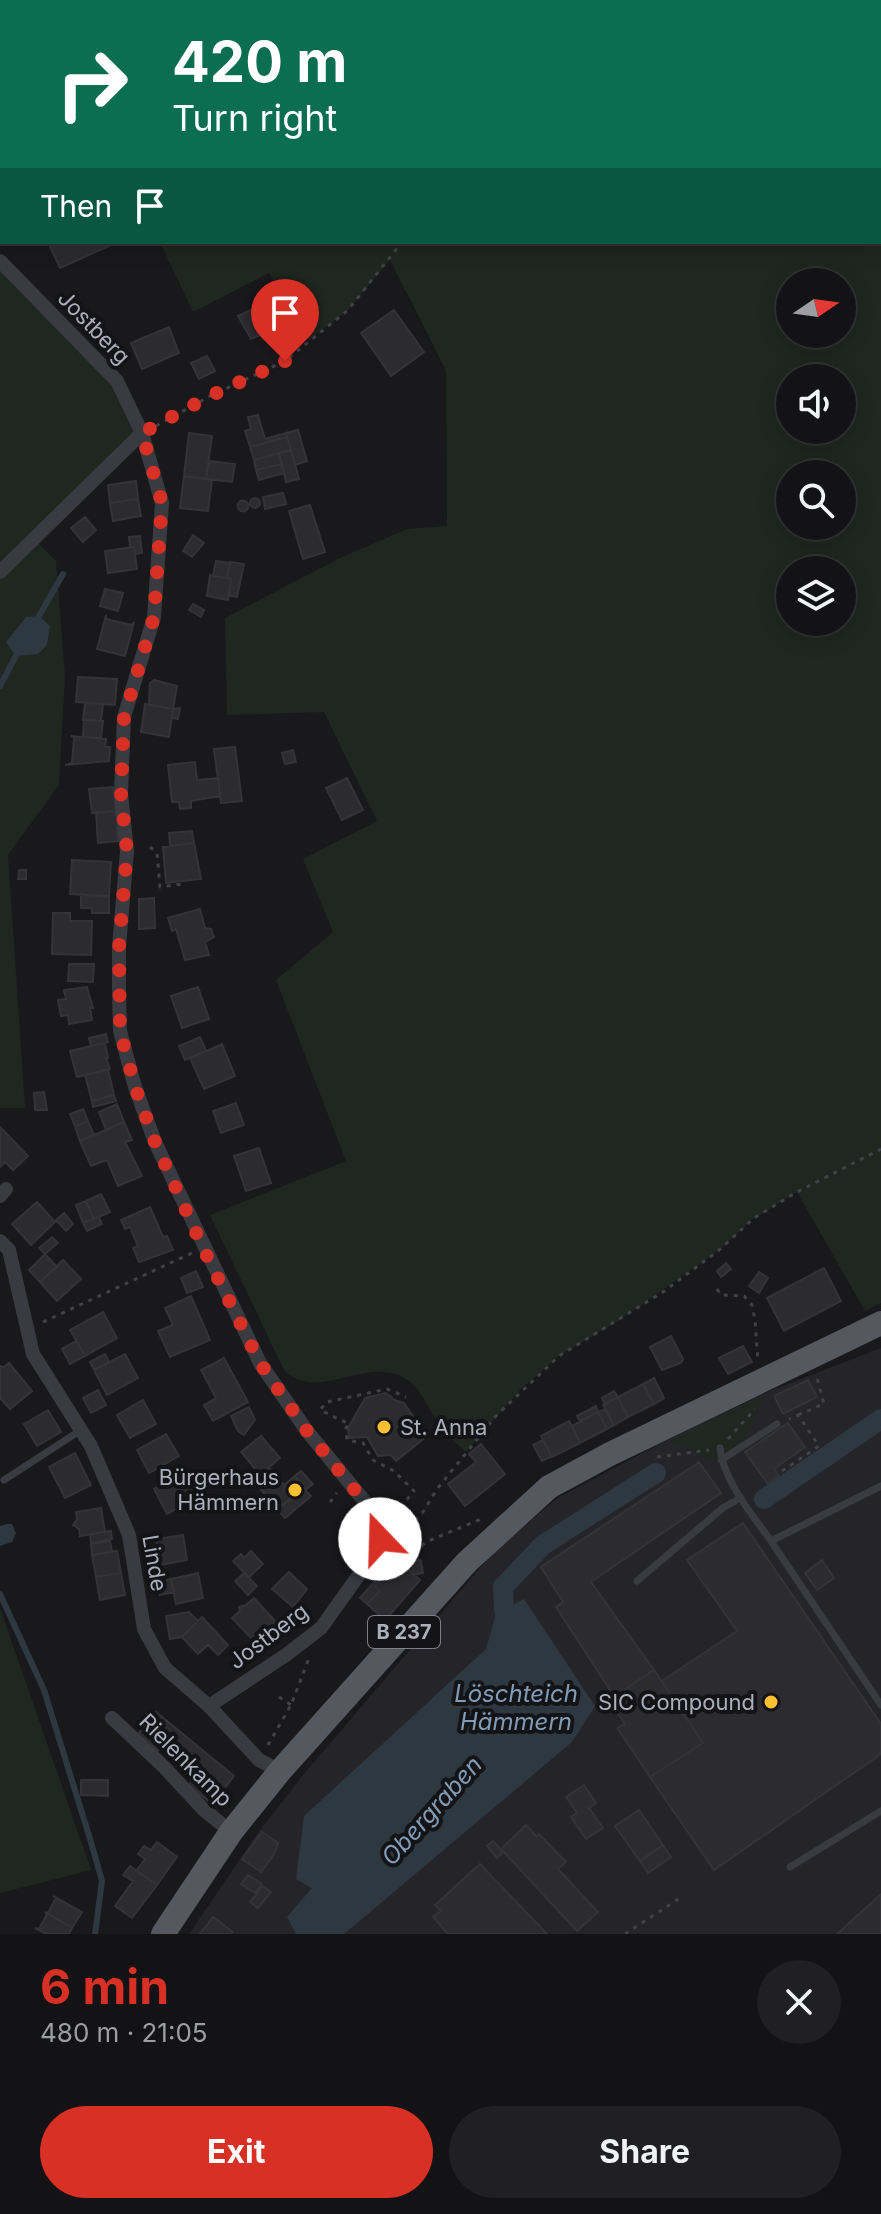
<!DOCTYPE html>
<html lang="en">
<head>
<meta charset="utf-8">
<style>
	body { margin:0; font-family:Inter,sans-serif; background:#202022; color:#f1f3f6; height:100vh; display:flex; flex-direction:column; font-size:30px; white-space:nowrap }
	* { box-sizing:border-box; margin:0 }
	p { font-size:26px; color:#9d9ea0 }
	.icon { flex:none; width:44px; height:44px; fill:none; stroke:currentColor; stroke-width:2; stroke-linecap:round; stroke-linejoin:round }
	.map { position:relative; height:1934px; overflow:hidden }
	.sheet { display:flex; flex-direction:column; background:#131315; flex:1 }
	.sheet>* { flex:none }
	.top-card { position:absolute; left:0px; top:0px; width:882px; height:244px; box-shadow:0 4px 20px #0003,0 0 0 2px #323234; background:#0b6e4f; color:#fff; overflow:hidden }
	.needle { width:52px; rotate:77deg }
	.fabs { position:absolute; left:776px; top:268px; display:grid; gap:16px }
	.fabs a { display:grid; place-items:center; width:80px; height:80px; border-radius:50%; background:#131315; box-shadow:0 4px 20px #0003,0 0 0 2px #323234; font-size:40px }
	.pin { position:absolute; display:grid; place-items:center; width:68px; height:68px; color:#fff; margin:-82px -34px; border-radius:50% 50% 50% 0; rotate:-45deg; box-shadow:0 0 8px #0007 }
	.pin .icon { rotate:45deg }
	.me { position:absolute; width:88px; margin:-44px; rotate:339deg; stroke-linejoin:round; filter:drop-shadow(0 0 6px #0008) }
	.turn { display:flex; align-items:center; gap:28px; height:168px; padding:0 40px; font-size:36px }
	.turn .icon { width:104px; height:104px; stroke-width:2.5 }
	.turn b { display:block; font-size:56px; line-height:68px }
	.then { display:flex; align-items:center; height:76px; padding:0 40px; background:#0003; gap:16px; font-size:30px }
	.round { display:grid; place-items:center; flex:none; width:84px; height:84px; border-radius:42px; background:#202022 }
	.overview { display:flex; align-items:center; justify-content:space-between; height:136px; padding:0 40px }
	h1 { font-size:48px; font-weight:700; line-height:60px; color:#d93025 }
	.action { display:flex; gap:16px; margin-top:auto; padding:16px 40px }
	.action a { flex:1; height:92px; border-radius:48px; background:#d93025; color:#fff; font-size:32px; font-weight:700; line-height:92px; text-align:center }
	.action a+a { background:#202022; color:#f1f3f6 }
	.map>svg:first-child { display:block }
</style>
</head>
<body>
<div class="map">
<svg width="881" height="1934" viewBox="0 0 881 1934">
	<rect width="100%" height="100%" fill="#19191c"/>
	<path fill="#252529" d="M 881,1348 L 881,1934 L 189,1934 L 260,1830 L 303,1775 L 491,1555 L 556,1499 L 667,1440 L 770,1391 Z"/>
	<path fill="#1f2720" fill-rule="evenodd" d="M 0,0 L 881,0 L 881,1303 L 865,1311 L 797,1192 L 754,1218 L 718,1251 L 618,1321 L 559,1356 L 521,1389 L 466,1452 C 458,1444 446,1435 440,1426 C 425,1405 420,1379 391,1373 C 354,1365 314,1400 284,1370 L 210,1215 L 346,1161 L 276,980 L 333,932 L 303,859 L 377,821 L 324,712 L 227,715 L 225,618 L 340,558 L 407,529 L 447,526 L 446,371 L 390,260 L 348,310 L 309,340 L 269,273 L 193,312 L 160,242 L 880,242 L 880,2 L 2,2 L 0,198 ZM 842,282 L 842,334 L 790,334 L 790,282 ZM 842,378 L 842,430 L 790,430 L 790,378 ZM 790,474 L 842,474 L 842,526 L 790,526 ZM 790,570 L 842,570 L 842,622 L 790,622 Z
		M 0,261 L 117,381 L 142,433 L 34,539 L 56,561 L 65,676 L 59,785 L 8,855 L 25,1108 L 0,1108 Z
		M 766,1393 L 741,1445 L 721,1460 L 703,1456 L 670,1441 Z
		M 0,1608 L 91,1870 L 0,1893 Z"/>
	<path fill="#2e3841" d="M 39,616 L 50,626 L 47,645 L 38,654 L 16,656 L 6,642 L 26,617 Z
		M 7,1524 L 12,1524 L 16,1533 L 12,1542 L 0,1546 L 0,1526 Z
		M 524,1599 L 595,1706 L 572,1742 L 344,1934 L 296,1934 L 287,1917 L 312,1888 L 296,1879 L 304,1816 L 486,1649 L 496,1614 Z"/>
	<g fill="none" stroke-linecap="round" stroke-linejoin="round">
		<path stroke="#2e3841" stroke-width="6" d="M 35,623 L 63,574
			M 0,686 L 19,650
			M 0,1594 L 44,1690 L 91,1842 L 102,1881 L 95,1934"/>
		<path stroke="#2e3841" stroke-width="20" d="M 764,1499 L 881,1419
			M 511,1636 L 504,1610 L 503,1587 L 543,1545 L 656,1473"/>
	</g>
	<path fill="#2c2c30" stroke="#333338" stroke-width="2" d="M 48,242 L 108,242 L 109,246 L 60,268 Z
		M 267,302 L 281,332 L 266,338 L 264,333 L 251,339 L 238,316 Z
		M 394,310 L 424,352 L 391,376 L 361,333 Z
		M 169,327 L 179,353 L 142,369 L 131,343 Z
		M 207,356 L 215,371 L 199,379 L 191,363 Z
		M 258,415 L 265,439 L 286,433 L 287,437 L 250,447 L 245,431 L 251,429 L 248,417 Z
		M 298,430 L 307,461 L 295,465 L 286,433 Z
		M 189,433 L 212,436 L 206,479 L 184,476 Z
		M 287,437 L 291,450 L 254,460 L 250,447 Z
		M 291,450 L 299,479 L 286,482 L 279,453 Z
		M 279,453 L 282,464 L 256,470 L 254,460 Z
		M 209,461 L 235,464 L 232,482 L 206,479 Z
		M 282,464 L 284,473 L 259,480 L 256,470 Z
		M 184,476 L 212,480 L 208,511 L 180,508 Z
		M 136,481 L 138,499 L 110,503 L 108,485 Z
		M 283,493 L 286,504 L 265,509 L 263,497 Z
		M250 503a5 5 0 1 1 10 0a5 5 0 1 1-10 0Z
		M 138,499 L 141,516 L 113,521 L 110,503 Z
		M237.5 506a5.5 5.5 0 1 1 11 0a5.5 5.5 0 1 1-11 0Z
		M 310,505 L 325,552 L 303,559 L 289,511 Z
		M 85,517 L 96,530 L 83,542 L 71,528 Z
		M 193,535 L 204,543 L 192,557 L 183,551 Z
		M 140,536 L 142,553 L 135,554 L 134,547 L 130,547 L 129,537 Z
		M 134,547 L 137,569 L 108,573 L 105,551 Z
		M 216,561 L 230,563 L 227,578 L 213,576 Z
		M 230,562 L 244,564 L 237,597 L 229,596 L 231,579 L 227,578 Z
		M 210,575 L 231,579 L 228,600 L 207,596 Z
		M 105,589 L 123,593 L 118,611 L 100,606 Z
		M 193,604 L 204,610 L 201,617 L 189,610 Z
		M 106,615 L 106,619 L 132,625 L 134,622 L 125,656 L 97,649 Z
		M 78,677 L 117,679 L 115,705 L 76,702 Z
		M 154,680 L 177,686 L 173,709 L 149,705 L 150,683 Z
		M 85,703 L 103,704 L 101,721 L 83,720 Z
		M 145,704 L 173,709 L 169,737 L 141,732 Z
		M 180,708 L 178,719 L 172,718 L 173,709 Z
		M 84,720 L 103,721 L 101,738 L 83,737 Z
		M 71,736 L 106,739 L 105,747 L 110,747 L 109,761 L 65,765 L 72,763 L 74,737 Z
		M 235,747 L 242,801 L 221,803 L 214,749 Z
		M 293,750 L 296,762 L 285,764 L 282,753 Z
		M 195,762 L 197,780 L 218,778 L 220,796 L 191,801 L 191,808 L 180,809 L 179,802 L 172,802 L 168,765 Z
		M 347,778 L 363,810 L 342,820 L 326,788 Z
		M 113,787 L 116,811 L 92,813 L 89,789 Z
		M 116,811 L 118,841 L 98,843 L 96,813 Z
		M 192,831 L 194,843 L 170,846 L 169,833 Z
		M 194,843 L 201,879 L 166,883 L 163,847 Z
		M 72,860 L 111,862 L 109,896 L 70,894 Z
		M 19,870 L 26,870 L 26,879 L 18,879 Z
		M 81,895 L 109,896 L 109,913 L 92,913 L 92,908 L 81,908 Z
		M 154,898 L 155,928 L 139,929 L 139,899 Z
		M 200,909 L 205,928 L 211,929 L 214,937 L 205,942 L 209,955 L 185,960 L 176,929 L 172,931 L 168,918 Z
		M 53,913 L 70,913 L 70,921 L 92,921 L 91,955 L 52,954 Z
		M 69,964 L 94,964 L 93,982 L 68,981 Z
		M 87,987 L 93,1008 L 90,1008 L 92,1020 L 69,1024 L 68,1015 L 61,1016 L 58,1000 L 66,999 L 64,990 Z
		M 198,987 L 209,1019 L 182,1028 L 171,996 Z
		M 106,1034 L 108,1042 L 91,1046 L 89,1038 Z
		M 200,1037 L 206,1051 L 185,1060 L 179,1046 Z
		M 108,1042 L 105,1043 L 108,1058 L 106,1058 L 110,1069 L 77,1077 L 70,1051 Z
		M 222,1044 L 235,1076 L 204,1089 L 190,1058 Z
		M 108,1069 L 114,1095 L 92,1101 L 85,1075 Z
		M 44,1092 L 47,1110 L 35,1110 L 34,1093 Z
		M 114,1095 L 116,1101 L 93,1107 L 92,1101 Z
		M 236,1103 L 244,1125 L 221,1133 L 213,1111 Z
		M 117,1104 L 124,1122 L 106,1130 L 99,1112 Z
		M 83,1109 L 88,1121 L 75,1126 L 70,1114 Z
		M 88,1121 L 94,1135 L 80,1141 L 75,1126 Z
		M 124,1122 L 132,1140 L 125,1142 L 142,1176 L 118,1186 L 107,1160 L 91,1166 L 80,1141 Z
		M 0,1127 L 28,1156 L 13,1170 L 5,1162 L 0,1167 Z
		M 259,1148 L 271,1183 L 246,1191 L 234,1156 Z
		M 101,1194 L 110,1212 L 94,1219 L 86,1201 Z
		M 86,1201 L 94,1219 L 83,1223 L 76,1205 Z
		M 37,1202 L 55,1222 L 31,1245 L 12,1224 Z
		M 150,1207 L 163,1237 L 167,1236 L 173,1250 L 139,1262 L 133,1248 L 138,1246 L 130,1227 L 125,1229 L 121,1220 Z
		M 64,1213 L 73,1224 L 66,1231 L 56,1220 Z
		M 99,1217 L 102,1224 L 87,1231 L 83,1223 Z
		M 52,1237 L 58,1243 L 45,1254 L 39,1248 Z
		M 45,1254 L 57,1267 L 40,1282 L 29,1270 Z
		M 63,1260 L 81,1279 L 57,1301 L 40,1282 Z
		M 726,1263 L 731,1269 L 721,1277 L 717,1271 Z
		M 824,1268 L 841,1301 L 784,1331 L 767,1298 Z
		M 196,1271 L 203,1287 L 187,1293 L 181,1278 Z
		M 759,1272 L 768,1278 L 759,1293 L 749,1286 Z
		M 191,1296 L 210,1340 L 170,1357 L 158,1331 L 173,1325 L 165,1308 Z
		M 103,1312 L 117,1338 L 85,1356 L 70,1330 Z
		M 671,1336 L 683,1359 L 681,1363 L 662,1370 L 650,1347 Z
		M 76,1341 L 85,1356 L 70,1364 L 62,1349 Z
		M 743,1346 L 752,1362 L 728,1374 L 719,1358 Z
		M 105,1354 L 109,1362 L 94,1370 L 90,1362 Z
		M 125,1354 L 138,1378 L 107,1395 L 94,1370 Z
		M 224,1358 L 248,1402 L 213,1421 L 204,1405 L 216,1398 L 201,1370 Z
		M 9,1363 L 32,1391 L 10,1409 L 0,1398 L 0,1366 L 4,1367 Z
		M 654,1378 L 664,1398 L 654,1404 L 643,1384 Z
		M 808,1380 L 817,1397 L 783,1414 L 774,1396 Z
		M 643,1384 L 654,1404 L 628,1417 L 618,1397 Z
		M 98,1390 L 106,1405 L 91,1413 L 83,1398 Z
		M 614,1391 L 618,1397 L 605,1404 L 602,1398 Z
		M 385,1393 L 392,1397 L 392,1399 L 404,1403 L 427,1436 L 396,1461 L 391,1455 L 378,1456 L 367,1437 L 349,1438 L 348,1428 L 365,1398 Z
		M 618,1397 L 628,1417 L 614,1425 L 603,1405 Z
		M 143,1400 L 156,1424 L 130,1438 L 117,1415 Z
		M 596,1406 L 598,1412 L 580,1421 L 577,1416 Z
		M 249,1407 L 255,1420 L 244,1435 L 238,1431 L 231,1416 Z
		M 605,1409 L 614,1425 L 607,1429 L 598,1412 Z
		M 48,1410 L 61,1432 L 37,1446 L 24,1424 Z
		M 598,1412 L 607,1429 L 580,1443 L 572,1426 Z
		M 569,1421 L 580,1443 L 552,1457 L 541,1436 Z
		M 788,1423 L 805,1447 L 774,1469 L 779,1476 L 768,1484 L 745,1452 Z
		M 166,1434 L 179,1456 L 149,1473 L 137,1450 Z
		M 261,1436 L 280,1458 L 260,1475 L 241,1452 Z
		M 543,1440 L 552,1456 L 542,1461 L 533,1445 Z
		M 481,1444 L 505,1474 L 465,1506 L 448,1484 L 476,1462 L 469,1454 Z
		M 75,1453 L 91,1485 L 65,1498 L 49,1467 Z
		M 699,1462 L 721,1493 L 591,1582 L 654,1670 L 614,1696 L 556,1607 L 563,1602 L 541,1567 Z
		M 269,1467 L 293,1496 L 277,1509 L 250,1476 L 257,1471 L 260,1475 Z
		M 301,1471 L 313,1484 L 305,1490 L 295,1476 Z
		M 184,1473 L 194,1492 L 185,1504 L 167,1514 L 154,1489 Z
		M 295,1476 L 305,1490 L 295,1498 L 284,1485 Z
		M 305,1490 L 311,1496 L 285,1518 L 277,1509 Z
		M 101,1508 L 105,1532 L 80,1536 L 79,1529 L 73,1525 L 77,1519 L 76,1512 Z
		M 743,1523 L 881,1724 L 881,1754 L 714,1870 L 650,1777 L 703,1743 L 662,1681 L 737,1631 L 687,1560 Z
		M 111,1531 L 112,1539 L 91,1543 L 90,1534 Z
		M 183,1535 L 187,1560 L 160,1565 L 156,1539 Z
		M 110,1541 L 112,1552 L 92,1555 L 91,1544 Z
		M 117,1551 L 121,1573 L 96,1577 L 92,1555 Z
		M 251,1551 L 263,1564 L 249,1577 L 233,1561 L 241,1554 L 244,1558 Z
		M 399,1560 L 420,1580 L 385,1620 L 367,1604 L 380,1591 L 375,1586 Z
		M 421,1560 L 423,1573 L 413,1575 L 412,1561 Z
		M 822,1560 L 834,1578 L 817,1590 L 805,1573 Z
		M 289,1572 L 307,1589 L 293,1607 L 272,1589 Z
		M 121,1573 L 125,1595 L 100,1600 L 96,1577 Z
		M 198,1573 L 203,1598 L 176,1604 L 171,1579 Z
		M 244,1573 L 257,1586 L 248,1595 L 235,1581 Z
		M 171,1579 L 174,1592 L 160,1595 L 157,1582 Z
		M 375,1581 L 377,1584 L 375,1586 L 380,1591 L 367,1604 L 360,1598 Z
		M 254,1598 L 276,1622 L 255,1642 L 232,1618 L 240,1611 L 239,1607 L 246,1605 Z
		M 189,1612 L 198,1621 L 182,1637 L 170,1639 L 166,1616 Z
		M 202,1617 L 228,1645 L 218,1655 L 208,1645 L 198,1654 L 182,1637 Z
		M 654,1670 L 703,1743 L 650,1777 L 617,1728 L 625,1724 L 609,1700 Z
		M 156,1712 L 234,1776 L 212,1804 L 189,1785 L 195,1776 L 161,1748 L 158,1751 L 138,1734 Z
		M 81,1780 L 108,1780 L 108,1796 L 81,1795 Z
		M 584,1785 L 596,1803 L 589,1808 L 603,1828 L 586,1839 L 571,1817 L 577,1813 L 566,1797 Z
		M 639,1810 L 663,1845 L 640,1861 L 615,1826 Z
		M 526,1825 L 537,1837 L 539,1834 L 566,1862 L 558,1869 L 598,1912 L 577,1931 L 501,1849 Z
		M 262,1832 L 278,1843 L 274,1854 L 261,1872 L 242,1859 Z
		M 493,1841 L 503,1852 L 497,1858 L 487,1846 Z
		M 157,1842 L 177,1857 L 157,1885 L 136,1871 L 145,1859 L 138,1854 L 144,1846 L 151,1850 Z
		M 663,1845 L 671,1857 L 648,1873 L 640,1861 Z
		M 480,1864 L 547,1934 L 448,1934 L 433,1917 L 441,1911 L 435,1905 Z
		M 130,1866 L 157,1885 L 132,1918 L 115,1906 L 133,1881 L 123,1875 Z
		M 248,1875 L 262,1884 L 255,1893 L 241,1884 Z
		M 263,1886 L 271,1892 L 258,1908 L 250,1902 Z
		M 881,1894 L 881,1934 L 837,1934 Z
		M 53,1896 L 82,1912 L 72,1928 L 45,1912 L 48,1913 L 56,1898 Z
		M 45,1912 L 72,1928 L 69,1934 L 46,1934 L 35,1928 L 39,1929 L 47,1914 Z
		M 213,1917 L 233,1932 L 231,1934 L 200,1934 Z"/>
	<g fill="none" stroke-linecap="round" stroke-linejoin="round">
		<path stroke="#404248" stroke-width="3" stroke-dasharray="4 6" stroke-linecap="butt" d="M 451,0 L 452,2
			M 156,426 L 210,396 L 285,361 L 348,310 L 402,242
			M 150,847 L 157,853 L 160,887 L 182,884
			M 717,1289 L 721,1295 L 744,1296 L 752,1305 L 755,1320 L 758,1361
			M 43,1322 L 192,1253
			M 798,1415 L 824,1404 L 817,1378
			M 728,1439 L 755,1409
			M 657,1457 L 709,1450
			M 782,1471 L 819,1446 L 798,1415 L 789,1419
			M 330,1502 L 337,1493
			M 394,1515 L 414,1491 L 394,1471 L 373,1460 L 363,1443 L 347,1440 L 346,1428 L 349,1424 L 320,1410 L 327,1402 L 387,1389 L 406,1397
			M 397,1527 L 410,1525 L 423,1512 L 437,1489 L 496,1416 L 559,1356 L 663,1292 L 718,1251 L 754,1218 L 797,1192 L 881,1149
			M 395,1546 L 415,1552 L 426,1542 L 481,1519
			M 279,1697 L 291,1705
			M 268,1745 L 291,1705 L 309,1658
			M 625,1934 L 683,1896"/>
		<path stroke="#3a3b41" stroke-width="7" d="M 720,1448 C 724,1482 752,1514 771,1541 L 881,1486
			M 721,1460 L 777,1424
			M 4,1480 L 81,1430
			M 771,1541 L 881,1705
			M 637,1581 L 724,1507 L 741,1498
			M 790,1867 L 881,1811"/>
		<path stroke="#3a3b41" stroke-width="14" d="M 0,261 L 117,381 L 142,433 L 162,503 L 154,617 L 124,717 L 121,794 L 127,851 L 119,947 L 119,993 L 120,1031 L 135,1087 L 155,1142 L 260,1363 L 307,1431 L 366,1503 L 379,1520 L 381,1529 L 380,1539 L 366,1565 L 321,1628 L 286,1655 L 209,1706
			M 0,572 L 142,433
			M 0,1196 L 6,1189
			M 0,1241 L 9,1250 L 33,1354 L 91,1446 L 129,1535 L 144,1629 L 165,1668 L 209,1706 L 259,1760 L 280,1771
			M 112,1718 L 164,1767 L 203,1809 L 231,1832"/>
		<path stroke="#565860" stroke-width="24" d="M 163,1934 L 231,1832 L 280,1771 L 467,1562 L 549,1487 L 610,1454 L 881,1323"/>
	</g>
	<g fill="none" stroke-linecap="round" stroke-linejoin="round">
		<path stroke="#d93025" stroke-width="14" stroke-dasharray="0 25.2" d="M 285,361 L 210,396 L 142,433 L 162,503 L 154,617 L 124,717 L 121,794 L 127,851 L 119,947 L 120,1031 L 135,1087 L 155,1142 L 203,1248 L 260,1363 L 307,1431 L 379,1520 L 380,1539"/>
	</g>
	<g fill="#fcc031" stroke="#141417" stroke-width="3">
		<circle cx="384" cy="1427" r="8"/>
		<circle cx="295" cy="1490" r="8"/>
		<circle cx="771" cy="1702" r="8"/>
	</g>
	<g text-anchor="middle" stroke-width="8" stroke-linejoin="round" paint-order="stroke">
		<rect fill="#141417" stroke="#7e808a" stroke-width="2" x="368" y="1616" width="72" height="32" rx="6"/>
		<g font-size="20" font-weight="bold" fill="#abafbc">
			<text x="404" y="1639">B 237</text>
		</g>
		<g font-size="22" fill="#abafbc" stroke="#141417">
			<text transform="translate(94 327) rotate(46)" y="8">Jostberg</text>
			<text transform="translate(155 1563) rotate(80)" y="8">Linde</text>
			<text transform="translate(268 1636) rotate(-37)" y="8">Jostberg</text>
			<text transform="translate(186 1760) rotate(45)" y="8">Rielenkamp</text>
		</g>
		<g font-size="22" fill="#abafbc" stroke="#141417" text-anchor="end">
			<text x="400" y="1435" text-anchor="start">St. Anna</text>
			<text x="279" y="1485">Bürgerhaus<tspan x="279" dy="25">Hämmern</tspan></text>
			<text x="755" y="1710">SIC Compound</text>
		</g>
		<g font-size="24" font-style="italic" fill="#819cb8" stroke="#141417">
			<text x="516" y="1702">Löschteich<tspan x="516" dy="28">Hämmern</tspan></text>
			<text transform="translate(432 1811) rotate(-48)" y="8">Obergraben</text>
		</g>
	</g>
</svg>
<div class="fabs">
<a><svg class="needle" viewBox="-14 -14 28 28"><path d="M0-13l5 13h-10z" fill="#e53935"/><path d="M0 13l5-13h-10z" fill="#9d9ea0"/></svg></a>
<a><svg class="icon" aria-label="sound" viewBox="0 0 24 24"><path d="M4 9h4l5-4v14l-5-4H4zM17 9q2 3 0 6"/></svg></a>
<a><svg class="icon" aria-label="search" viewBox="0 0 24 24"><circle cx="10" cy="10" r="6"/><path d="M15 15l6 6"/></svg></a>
<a><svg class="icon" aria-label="layers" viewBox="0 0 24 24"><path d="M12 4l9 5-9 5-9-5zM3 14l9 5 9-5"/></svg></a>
</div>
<div class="pin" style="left:285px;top:361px;background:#d93025"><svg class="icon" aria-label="arrive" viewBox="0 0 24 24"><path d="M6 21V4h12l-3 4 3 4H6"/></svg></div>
<svg class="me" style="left:380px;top:1539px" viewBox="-20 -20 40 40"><circle r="19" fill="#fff"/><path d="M0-13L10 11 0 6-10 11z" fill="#d93025"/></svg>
<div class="top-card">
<div class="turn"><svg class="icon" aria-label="right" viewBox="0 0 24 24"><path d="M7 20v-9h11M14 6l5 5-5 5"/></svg><div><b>420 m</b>Turn right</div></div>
<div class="then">Then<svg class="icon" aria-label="arrive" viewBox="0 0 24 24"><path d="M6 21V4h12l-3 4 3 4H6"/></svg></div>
</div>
</div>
<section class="sheet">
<div class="overview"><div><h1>6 min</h1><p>480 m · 21:05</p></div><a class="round"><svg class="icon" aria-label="close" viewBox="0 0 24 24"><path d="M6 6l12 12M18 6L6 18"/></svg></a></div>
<div class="action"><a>Exit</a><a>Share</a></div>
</section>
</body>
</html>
